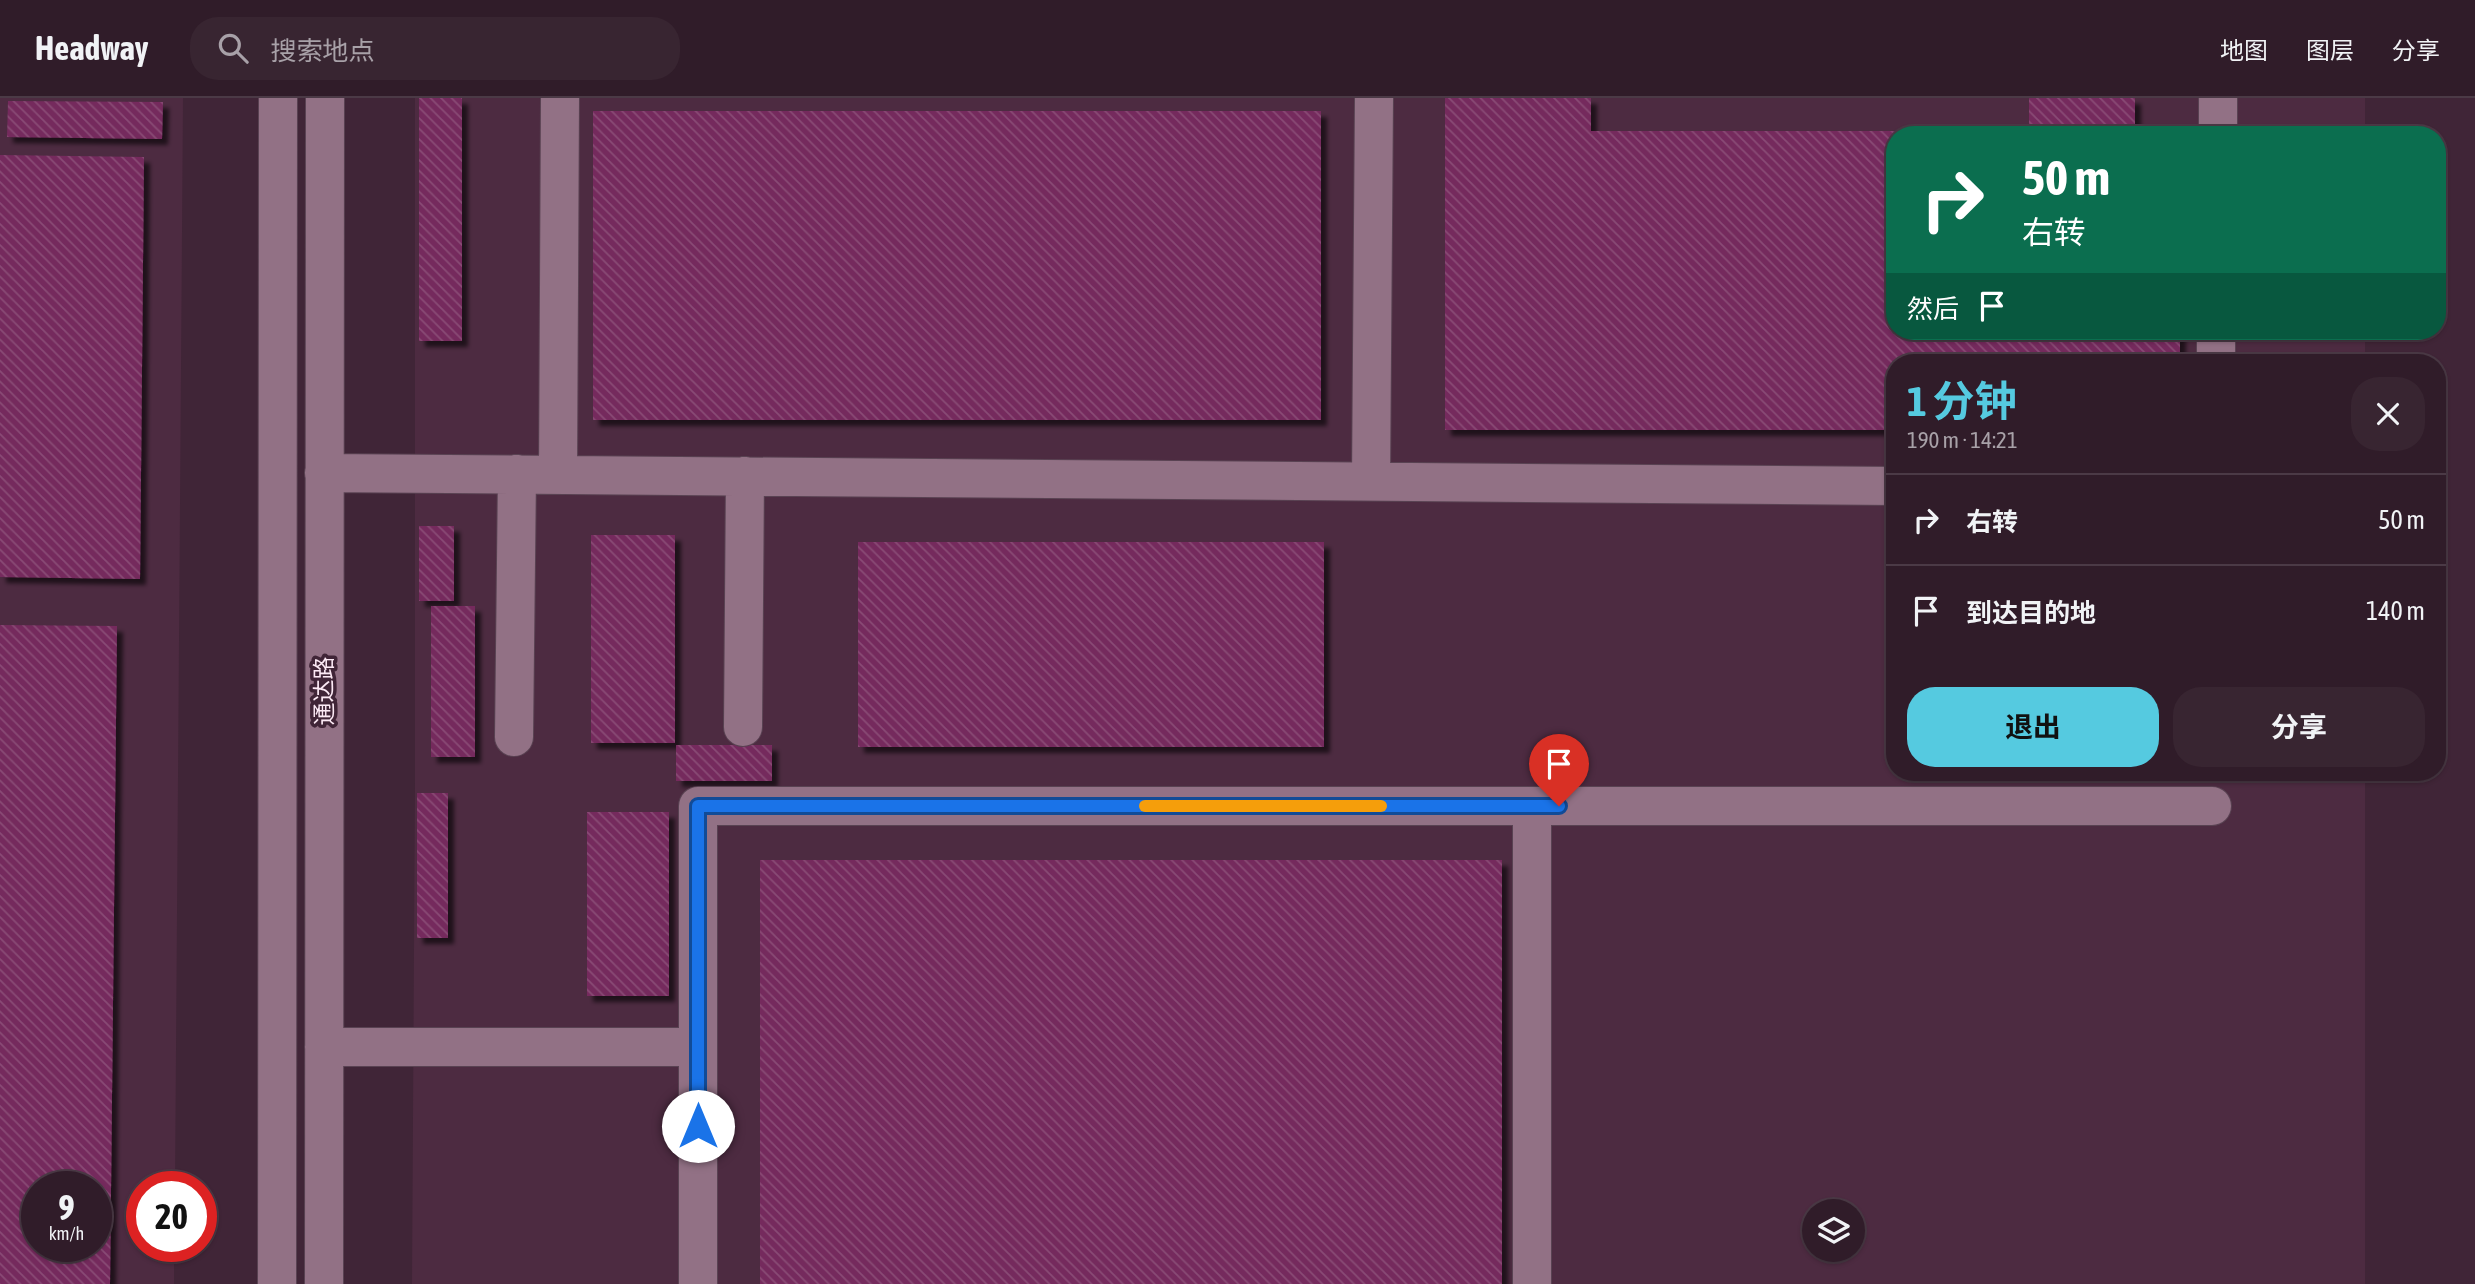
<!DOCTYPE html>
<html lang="zh">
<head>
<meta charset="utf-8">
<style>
	body { margin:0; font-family:"Asap Condensed","Noto Sans SC",sans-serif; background:#382531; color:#f1f3f6; height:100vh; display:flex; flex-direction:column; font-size:26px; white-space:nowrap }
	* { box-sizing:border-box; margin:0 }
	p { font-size:23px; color:#a8a1a8 }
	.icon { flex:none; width:38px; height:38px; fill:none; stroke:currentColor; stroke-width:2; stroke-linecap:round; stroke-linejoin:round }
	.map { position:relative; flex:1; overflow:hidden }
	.side { position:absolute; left:1886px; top:256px; width:560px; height:427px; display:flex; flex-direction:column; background:#301c29; border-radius:28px; box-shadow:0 2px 5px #0004,0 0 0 2px #4b3a46 }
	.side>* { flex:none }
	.top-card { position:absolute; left:1886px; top:28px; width:560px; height:214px; border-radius:28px; box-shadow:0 2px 5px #0004,0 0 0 2px #4b3a46; background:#0b6e4f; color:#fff; overflow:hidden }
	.fabs { position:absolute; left:1802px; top:1101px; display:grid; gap:14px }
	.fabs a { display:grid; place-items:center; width:63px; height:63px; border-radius:50%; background:#301c29; box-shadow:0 2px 5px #0004,0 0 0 2px #4b3a46; font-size:35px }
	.speed { position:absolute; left:21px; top:1073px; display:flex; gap:14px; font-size:35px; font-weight:700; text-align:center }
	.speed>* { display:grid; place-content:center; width:91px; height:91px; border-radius:50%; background:#301c29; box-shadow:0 2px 5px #0004,0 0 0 2px #4b3a46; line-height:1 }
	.speed small { font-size:18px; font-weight:400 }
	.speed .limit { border:10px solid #d22; background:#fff; color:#111 }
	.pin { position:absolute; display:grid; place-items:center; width:60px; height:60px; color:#fff; margin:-72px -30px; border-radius:50% 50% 50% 0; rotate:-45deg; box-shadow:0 0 7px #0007 }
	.pin .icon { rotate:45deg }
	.me { position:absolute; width:77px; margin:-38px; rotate:0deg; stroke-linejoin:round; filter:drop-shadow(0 0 5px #0008) }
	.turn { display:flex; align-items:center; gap:24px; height:147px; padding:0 21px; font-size:32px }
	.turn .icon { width:91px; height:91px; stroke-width:2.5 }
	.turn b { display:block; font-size:49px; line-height:60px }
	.then { display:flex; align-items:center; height:66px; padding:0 21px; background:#0003; gap:14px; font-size:26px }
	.round { display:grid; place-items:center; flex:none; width:74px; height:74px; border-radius:28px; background:#382531 }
	.overview { display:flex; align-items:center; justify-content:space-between; height:119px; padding:0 21px }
	h1 { font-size:42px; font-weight:700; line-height:52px; color:#55cae0 }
	.action { display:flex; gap:14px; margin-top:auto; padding:14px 21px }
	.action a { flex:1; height:80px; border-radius:28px; background:#55cae0; color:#111; font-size:28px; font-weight:700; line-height:80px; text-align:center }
	.action a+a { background:#382531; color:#f1f3f6 }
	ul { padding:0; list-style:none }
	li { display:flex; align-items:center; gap:21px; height:91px; padding:0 21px; border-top:2px solid #4b3a46 }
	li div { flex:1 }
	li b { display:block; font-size:26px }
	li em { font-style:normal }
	header { display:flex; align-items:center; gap:42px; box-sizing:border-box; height:98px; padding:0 35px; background:#301c29; border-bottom:2px solid #4b3a46 }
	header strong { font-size:33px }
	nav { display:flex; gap:38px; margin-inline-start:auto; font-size:24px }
	.search { width:490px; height:63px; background:#382531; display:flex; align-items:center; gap:18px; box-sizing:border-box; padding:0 24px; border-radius:28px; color:#a8a1a8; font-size:26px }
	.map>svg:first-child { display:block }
</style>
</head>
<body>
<header>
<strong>Headway</strong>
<div class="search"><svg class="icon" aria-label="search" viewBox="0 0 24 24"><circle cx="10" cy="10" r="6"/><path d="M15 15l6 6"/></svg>搜索地点</div>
<nav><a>地图</a><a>图层</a><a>分享</a></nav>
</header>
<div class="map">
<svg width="2475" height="1186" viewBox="0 0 2475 1186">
	<defs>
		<pattern id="building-back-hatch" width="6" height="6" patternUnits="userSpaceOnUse" patternTransform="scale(1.75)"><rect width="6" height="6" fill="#742b5d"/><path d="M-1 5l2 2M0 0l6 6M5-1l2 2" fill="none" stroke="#894a75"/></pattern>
		<filter id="shadow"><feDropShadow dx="6" dy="6" stdDeviation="2" flood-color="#0009"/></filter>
	</defs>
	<rect width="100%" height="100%" fill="#402537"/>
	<path fill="#4d2b41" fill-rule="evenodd" d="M 0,0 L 183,0 L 175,1088 L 142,1088 L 142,1148 L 174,1148 L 174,1186 L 0,1186 ZM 37,1088 L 96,1088 L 96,1148 L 37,1148 Z
		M 415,0 L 2365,0 L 2365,37 L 1895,37 L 1895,233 L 2365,233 L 2365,264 L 1895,264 L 1895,674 L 2365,674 L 2365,1186 L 412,1186 L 415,684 ZM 1815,1113 L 1853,1113 L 1853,1152 L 1815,1152 Z"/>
	<path fill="url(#building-back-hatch)" fill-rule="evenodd" filter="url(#shadow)" d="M 419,0 L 462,0 L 462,243 L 419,243 Z
		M 1445,0 L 1591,0 L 1591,33 L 2029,33 L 2029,0 L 2135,0 L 2135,33 L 2180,33 L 2180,37 L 1895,37 L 1895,233 L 2180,233 L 2180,264 L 1895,264 L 1895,332 L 1445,332 Z
		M 8,3 L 163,4 L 162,41 L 7,39 Z
		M 593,13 L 1321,13 L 1321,322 L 593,322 Z
		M 0,57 L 144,59 L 140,481 L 0,479 Z
		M 419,428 L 454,428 L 454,503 L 419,503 Z
		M 591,437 L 675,437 L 675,645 L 591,645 Z
		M 858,444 L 1324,444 L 1324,649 L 858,649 Z
		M 431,508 L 475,508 L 475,659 L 431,659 Z
		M 0,527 L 117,528 L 110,1186 L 0,1186 ZM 37,1088 L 96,1088 L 96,1148 L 37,1148 Z
		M 676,647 L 772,647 L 772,683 L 676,683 Z
		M 417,695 L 448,695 L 448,840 L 417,840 Z
		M 587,714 L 669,714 L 669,898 L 587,898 Z
		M 760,762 L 1502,762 L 1502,1186 L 760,1186 Z"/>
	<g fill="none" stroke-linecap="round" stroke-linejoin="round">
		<defs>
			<path id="minor" d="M 2218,37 L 2218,0
				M 2216,264 L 2216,233
				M 324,375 L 1895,388
				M 558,377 L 560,0
				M 1371,383 L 1374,0
				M 743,629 L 745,378
				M 514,639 L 517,376
				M 1532,708 L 1532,1186
				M 324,949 L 698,949
				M 277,1186 L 278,0
				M 324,1186 L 325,0
				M 698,1186 L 698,708 L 2212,708"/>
		</defs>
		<use href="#minor" stroke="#594252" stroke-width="40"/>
		<use href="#minor" stroke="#927185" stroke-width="38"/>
	</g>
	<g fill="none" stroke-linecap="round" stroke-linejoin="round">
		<defs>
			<path id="route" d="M 698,1028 L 698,708 L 1559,708"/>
		</defs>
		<use href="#route" stroke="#114b97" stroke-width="18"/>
		<use href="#route" stroke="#1a73e8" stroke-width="12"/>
		<path stroke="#f59e0b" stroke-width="12" d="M 1145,708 L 1381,708"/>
	</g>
	<g text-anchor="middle" stroke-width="7" stroke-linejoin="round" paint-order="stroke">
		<g font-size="23" fill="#fceaf5" stroke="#402537">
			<text transform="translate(324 593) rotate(-90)" y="8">通达路</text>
		</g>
	</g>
</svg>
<div class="fabs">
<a><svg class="icon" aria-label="layers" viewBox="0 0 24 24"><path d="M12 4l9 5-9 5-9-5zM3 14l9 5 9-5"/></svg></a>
</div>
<div class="speed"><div>9<small>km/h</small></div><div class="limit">20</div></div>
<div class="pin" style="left:1559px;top:708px;background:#d93025"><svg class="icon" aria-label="arrive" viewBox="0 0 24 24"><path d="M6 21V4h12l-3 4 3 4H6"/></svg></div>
<svg class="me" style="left:698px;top:1028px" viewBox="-20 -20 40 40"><circle r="19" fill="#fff"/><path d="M0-13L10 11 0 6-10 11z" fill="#1a73e8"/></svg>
<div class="top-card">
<div class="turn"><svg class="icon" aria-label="right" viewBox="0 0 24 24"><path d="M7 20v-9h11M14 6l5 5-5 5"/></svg><div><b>50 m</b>右转</div></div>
<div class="then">然后<svg class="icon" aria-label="arrive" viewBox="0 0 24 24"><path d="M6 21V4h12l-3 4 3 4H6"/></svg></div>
</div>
<section class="side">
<div class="overview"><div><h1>1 分钟</h1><p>190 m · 14:21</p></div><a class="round"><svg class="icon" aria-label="close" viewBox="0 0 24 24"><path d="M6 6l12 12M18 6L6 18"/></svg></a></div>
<ul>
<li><svg class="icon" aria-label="right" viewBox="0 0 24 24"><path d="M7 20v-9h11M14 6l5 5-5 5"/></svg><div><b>右转</b></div><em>50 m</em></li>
<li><svg class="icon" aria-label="arrive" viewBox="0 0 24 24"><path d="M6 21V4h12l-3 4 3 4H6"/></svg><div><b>到达目的地</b></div><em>140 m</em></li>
</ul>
<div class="action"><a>退出</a><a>分享</a></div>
</section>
</div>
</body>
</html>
